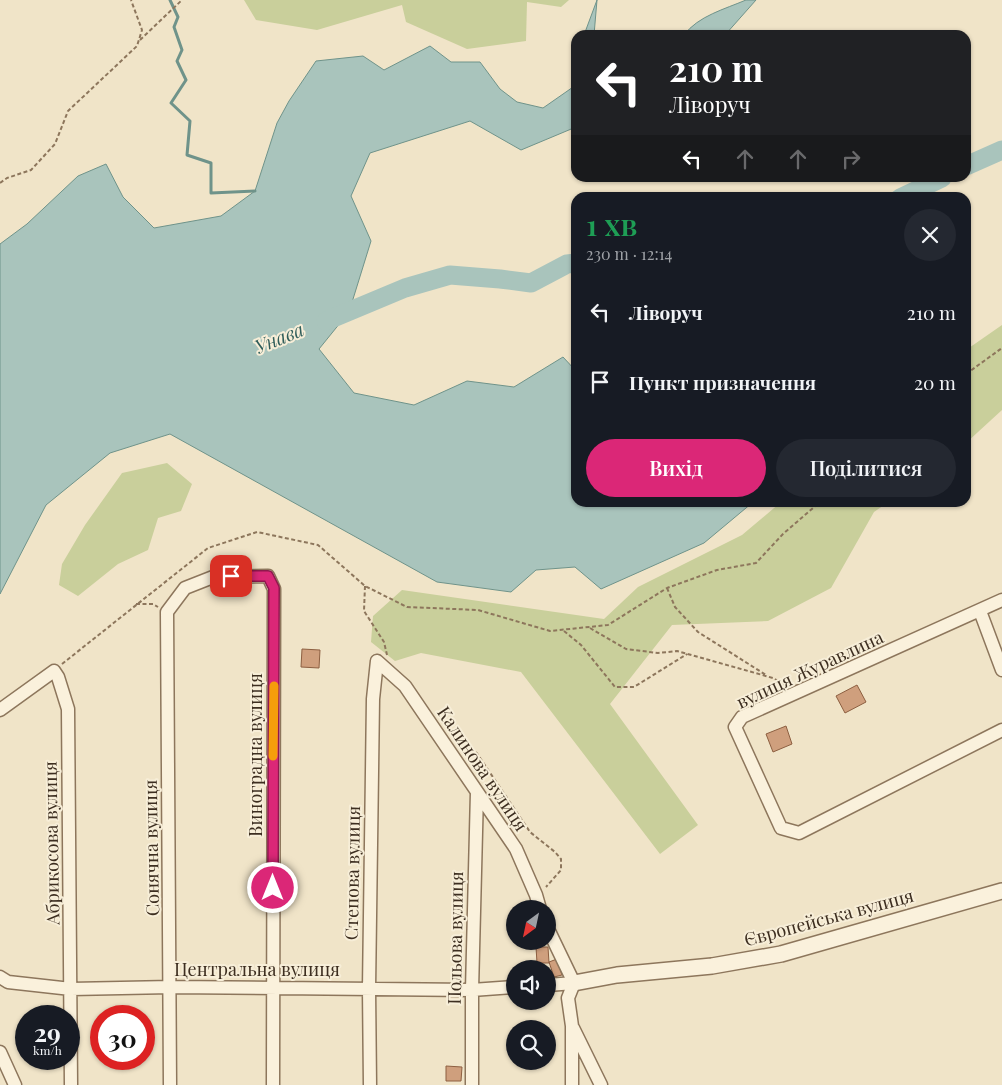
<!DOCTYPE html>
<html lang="uk">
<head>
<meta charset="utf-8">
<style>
	body { margin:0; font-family:"Playfair Display",serif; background:#242831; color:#f1f3f6; height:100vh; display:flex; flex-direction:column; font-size:19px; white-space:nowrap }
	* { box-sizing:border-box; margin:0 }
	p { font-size:16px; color:#9ea1a6 }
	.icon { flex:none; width:28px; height:28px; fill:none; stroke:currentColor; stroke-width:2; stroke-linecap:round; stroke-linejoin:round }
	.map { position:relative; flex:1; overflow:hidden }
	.details { position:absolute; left:571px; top:192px; width:400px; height:315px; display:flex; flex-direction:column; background:#171b24; border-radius:15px; box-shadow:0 1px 4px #0004 }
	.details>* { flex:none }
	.banner { position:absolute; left:571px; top:30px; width:400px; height:152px; border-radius:15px; box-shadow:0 1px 4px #0004; background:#202124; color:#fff; overflow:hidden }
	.needle { width:32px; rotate:213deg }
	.buttons { position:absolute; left:506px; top:900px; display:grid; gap:10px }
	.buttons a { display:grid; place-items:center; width:50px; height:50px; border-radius:50%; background:#171b24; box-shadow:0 1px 4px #0004; font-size:25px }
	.speed { position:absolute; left:15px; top:1005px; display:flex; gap:10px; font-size:25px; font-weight:700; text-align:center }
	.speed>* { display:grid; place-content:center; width:65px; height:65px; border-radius:50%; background:#171b24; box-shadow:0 1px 4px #0004; line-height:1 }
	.speed small { font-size:12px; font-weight:400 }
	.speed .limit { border:8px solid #d22; background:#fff; color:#111 }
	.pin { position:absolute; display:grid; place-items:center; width:42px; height:42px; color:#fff; margin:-21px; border-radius:10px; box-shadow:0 2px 8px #0006 }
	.me { position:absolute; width:55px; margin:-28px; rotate:0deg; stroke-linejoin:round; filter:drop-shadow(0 0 4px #0008) }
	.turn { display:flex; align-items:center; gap:18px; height:105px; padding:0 15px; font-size:22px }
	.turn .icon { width:65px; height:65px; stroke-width:2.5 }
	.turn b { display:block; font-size:35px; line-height:42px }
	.lanes { display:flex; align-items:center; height:48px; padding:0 15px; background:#0003; justify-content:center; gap:25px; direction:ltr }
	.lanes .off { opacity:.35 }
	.round { display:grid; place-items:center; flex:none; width:52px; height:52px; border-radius:26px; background:#242831 }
	.headline { display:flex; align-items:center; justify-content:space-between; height:85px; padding:0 15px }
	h1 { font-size:30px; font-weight:600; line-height:38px; color:#1e9e55 }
	.cta { display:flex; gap:10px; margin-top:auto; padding:10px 15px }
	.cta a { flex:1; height:58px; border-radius:30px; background:#db2777; color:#fff; font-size:20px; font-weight:600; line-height:58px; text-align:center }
	.cta a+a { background:#242831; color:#f1f3f6 }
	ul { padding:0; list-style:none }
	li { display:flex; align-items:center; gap:15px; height:70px; padding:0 15px }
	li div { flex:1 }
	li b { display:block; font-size:19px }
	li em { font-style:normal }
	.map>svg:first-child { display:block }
</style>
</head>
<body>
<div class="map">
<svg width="1002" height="1085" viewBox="0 0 1002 1085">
	<rect width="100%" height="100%" fill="#f0e4c8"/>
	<path fill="#c9cf9b" d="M 244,0 L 569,0 L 561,7 L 527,2 L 526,41 L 467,49 L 406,22 L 402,5 L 317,30 L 256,20 Z
		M 1002,325 L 1002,410 L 966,443 L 966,350 Z
		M 167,463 L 192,484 L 181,511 L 158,518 L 148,550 L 118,564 L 78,596 L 59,585 L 62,564 L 85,525 L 122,473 Z
		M 780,503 L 887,503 L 874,512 L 831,588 L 768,621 L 672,625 L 610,704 L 698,825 L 660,854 L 521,672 L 421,653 L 395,661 L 371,642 L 373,616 L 402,590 L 604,619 L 638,587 L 742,535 Z"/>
	<path fill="#a9c4bc" stroke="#6f938a" d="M 597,0 L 594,35 L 584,35 Z
		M 746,0 L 756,0 L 725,35 L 684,35 C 698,16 725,9 746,0 Z
		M 430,46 L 451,62 L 480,62 L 500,89 L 517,102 L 543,108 L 576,85 L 576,127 L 521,150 L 470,121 L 370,153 L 351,196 L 371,241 L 349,312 L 319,349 L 354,393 L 414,405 L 467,381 L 514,387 L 563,357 L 576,371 L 576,502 L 752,503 L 704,543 L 601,589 L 575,567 L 536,570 L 511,592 L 437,582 L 170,434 L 110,453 L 46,505 L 0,594 L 0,244 L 27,224 L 78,176 L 106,164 L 123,197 L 154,228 L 221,216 L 255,191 L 277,123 L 289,101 L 316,61 L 363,56 L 384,70 Z"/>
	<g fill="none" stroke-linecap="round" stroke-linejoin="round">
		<path stroke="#6f938a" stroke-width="3" d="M 170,0 L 178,17 L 174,27 L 182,50 L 177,61 L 186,80 L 171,103 L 190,121 L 187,155 L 211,163 L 211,193 L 255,191"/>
		<path stroke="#a9c4bc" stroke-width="19" d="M 966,166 L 1002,150
			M 900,198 L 942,178
			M 326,321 L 405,288 L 450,275 L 500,279 L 531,283 L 567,264 L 576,263"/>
	</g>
	<path fill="#cf9f7d" stroke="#8d5f41" d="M 302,649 L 320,650 L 319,668 L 301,667 Z
		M 857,685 L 866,702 L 845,713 L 836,696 Z
		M 786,726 L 792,744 L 773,752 L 766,734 Z
		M 536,947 L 548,947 L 549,963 L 537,963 Z
		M 557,959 L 562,975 L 554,977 L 549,962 Z
		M 446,1066 L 462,1067 L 461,1081 L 446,1081 Z"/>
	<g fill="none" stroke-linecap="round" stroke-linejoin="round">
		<defs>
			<path id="minor" d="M 1002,600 L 742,717 L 735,727 L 781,828 L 799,833 L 1002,730
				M 980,611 L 1002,670
				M 377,661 L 405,686 L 516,849 L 536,895 L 540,909
				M 0,710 L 54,671 L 58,677 L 68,709 L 71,1085
				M 548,929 L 574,983 L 568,998 L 572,1026 L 572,1085
				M 0,977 L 8,982 L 71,989 L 171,987 L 472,990 L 515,987
				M 548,985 L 574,983
				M 573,1028 L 601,1085
				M 0,1052 L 15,1085
				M 170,1085 L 167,612 L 185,588 L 213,577 L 268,576 L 274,589 L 273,1085
				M 370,1085 L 369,989 L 373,699 L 377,661
				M 472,1085 L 472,990 L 477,792"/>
			<path id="tertiary" d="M 574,983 L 617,975 L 712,966 L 781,954 L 1002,891"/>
		</defs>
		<use href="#minor" stroke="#8d765c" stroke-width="15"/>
		<use href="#tertiary" stroke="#8d765c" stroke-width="18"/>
		<path stroke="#8d765c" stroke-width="2" stroke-dasharray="4 2.5" stroke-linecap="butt" d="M 140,40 L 182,0
			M 0,183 L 7,178 L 31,170 L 55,144 L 68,111 L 137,46 L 142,30 L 131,0
			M 966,374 L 1002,348
			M 365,586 L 364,611 L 384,642 L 387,655
			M 667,588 L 675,607 L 698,632 L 766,675
			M 136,604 L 153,604 L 158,607
			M 590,628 L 626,649 L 658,653 L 677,651 L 773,678 L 786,686
			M 564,631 L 581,645 L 615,687 L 634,687 L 687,654
			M 62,664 L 208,548 L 257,532 L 318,545 L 365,586 L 407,607 L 478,610 L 550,631 L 608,625 L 667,588 L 717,570 L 756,563 L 783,534 L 820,502
			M 476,752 L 530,832 L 555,852 L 561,859 L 561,870 L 546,887"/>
		<use href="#minor" stroke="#faf1dc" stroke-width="12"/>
		<use href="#tertiary" stroke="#faf1dc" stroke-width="15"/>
	</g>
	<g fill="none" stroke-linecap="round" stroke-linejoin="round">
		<defs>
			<path id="route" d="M 231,576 L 268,576 L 274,588 L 273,888"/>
		</defs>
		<use href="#route" stroke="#8e194d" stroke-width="12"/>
		<use href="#route" stroke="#db2777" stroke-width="9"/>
		<path stroke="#f59e0b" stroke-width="9" d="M 273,756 L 274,686"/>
	</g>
	<g text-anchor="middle" stroke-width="4" stroke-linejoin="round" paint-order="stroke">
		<g font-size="18" fill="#3d2e20" stroke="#f7eed8">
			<text transform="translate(810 670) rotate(-25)" y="6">вулиця Журавлина</text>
			<text transform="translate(256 755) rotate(-90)" y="6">Виноградна вулиця</text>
			<text transform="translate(482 769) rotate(56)" y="6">Калинова вулиця</text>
			<text transform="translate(52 843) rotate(-91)" y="6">Абрикосова вулиця</text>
			<text transform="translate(152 848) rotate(-91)" y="6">Сонячна вулиця</text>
			<text transform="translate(353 873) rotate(-89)" y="6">Степова вулиця</text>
			<text transform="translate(829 918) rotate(-15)" y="6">Європейська вулиця</text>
			<text transform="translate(456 938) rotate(-89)" y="6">Польова вулиця</text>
			<text x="257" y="976">Центральна вулиця</text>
		</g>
		<g font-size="19" font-style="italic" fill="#2f5d5a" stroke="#f7eed8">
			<text transform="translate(279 338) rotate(-22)" y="7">Унава</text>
		</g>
	</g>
</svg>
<div class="buttons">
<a><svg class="needle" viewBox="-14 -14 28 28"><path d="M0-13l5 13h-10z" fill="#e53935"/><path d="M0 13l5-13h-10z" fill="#9ea1a6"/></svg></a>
<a><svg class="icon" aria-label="sound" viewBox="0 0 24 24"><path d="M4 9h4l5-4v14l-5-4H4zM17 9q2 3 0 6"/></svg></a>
<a><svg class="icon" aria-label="search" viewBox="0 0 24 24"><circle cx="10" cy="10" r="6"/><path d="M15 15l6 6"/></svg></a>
</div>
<div class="speed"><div>29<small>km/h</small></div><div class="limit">30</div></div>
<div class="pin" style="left:231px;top:576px;background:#d93025"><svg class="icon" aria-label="arrive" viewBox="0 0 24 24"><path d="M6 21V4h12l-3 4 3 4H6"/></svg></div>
<svg class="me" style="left:273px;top:888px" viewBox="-20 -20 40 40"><circle r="17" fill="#db2777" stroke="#fff" stroke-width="3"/><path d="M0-11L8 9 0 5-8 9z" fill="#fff"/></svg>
<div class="banner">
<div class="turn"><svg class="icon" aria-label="left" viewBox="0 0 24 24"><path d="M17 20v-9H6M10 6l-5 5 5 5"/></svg><div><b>210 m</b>Ліворуч</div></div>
<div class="lanes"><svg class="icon" aria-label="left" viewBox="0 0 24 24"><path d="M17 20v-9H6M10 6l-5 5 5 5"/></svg><svg class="icon off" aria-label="ahead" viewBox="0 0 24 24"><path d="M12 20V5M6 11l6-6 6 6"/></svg><svg class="icon off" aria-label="ahead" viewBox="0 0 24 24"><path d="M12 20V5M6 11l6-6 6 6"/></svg><svg class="icon off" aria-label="right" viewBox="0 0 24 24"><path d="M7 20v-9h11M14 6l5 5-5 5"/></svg></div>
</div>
<section class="details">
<div class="headline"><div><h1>1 хв</h1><p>230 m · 12:14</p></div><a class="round"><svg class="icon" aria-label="close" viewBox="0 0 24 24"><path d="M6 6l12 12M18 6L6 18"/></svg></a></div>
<ul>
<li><svg class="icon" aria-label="left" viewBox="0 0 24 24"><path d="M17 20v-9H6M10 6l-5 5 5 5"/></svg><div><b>Ліворуч</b></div><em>210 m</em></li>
<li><svg class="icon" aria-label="arrive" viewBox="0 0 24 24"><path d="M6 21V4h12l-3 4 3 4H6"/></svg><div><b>Пункт призначення</b></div><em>20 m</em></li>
</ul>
<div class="cta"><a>Вихід</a><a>Поділитися</a></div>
</section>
</div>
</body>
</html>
